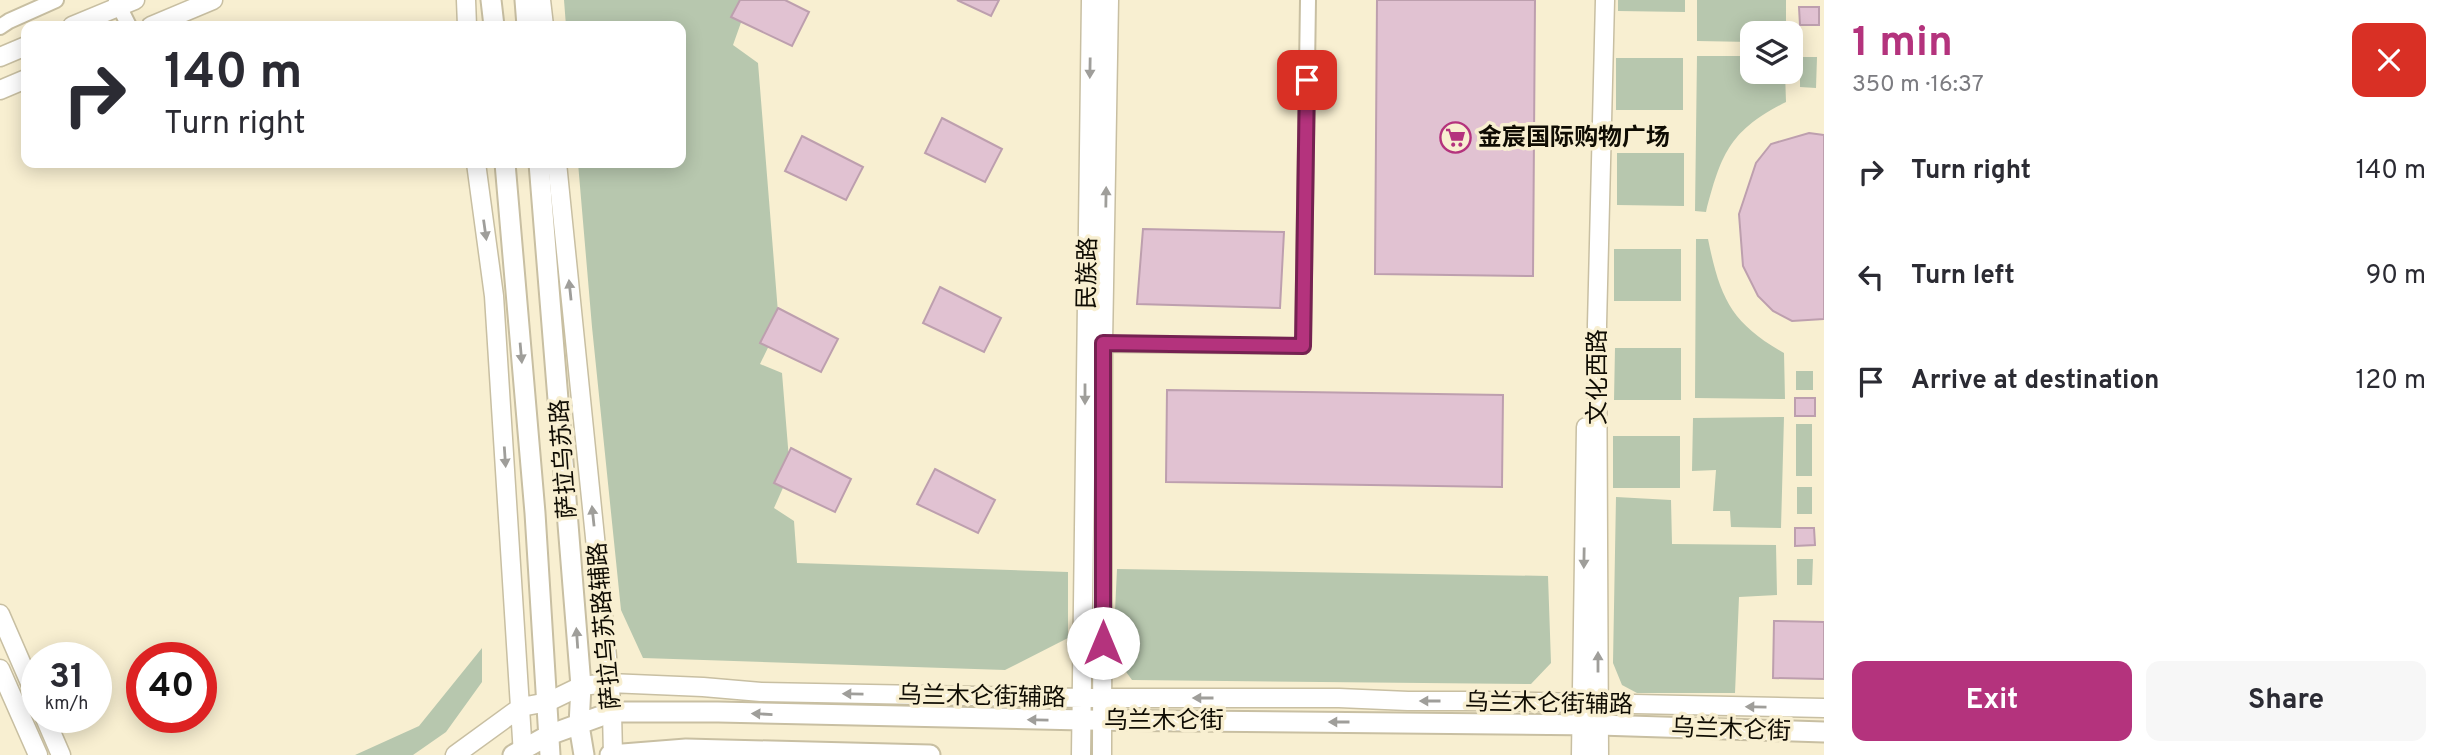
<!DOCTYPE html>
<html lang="en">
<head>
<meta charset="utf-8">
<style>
	body { margin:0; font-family:Overpass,"Noto Sans SC",sans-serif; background:#f7f7f7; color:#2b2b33; height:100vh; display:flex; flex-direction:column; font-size:26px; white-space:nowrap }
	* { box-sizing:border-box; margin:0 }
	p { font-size:23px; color:#7c7c81 }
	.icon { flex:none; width:38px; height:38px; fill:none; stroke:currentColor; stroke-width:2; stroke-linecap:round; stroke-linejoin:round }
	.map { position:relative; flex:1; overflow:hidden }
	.panel { display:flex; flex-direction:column; background:#fff; width:630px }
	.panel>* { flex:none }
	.guide { position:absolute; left:21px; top:21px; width:665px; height:147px; border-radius:14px; box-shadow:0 4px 18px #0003; background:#fff; color:#2b2b33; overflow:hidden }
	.buttons { position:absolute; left:1740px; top:21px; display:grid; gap:14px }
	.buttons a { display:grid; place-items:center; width:63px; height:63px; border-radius:14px; background:#fff; box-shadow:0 4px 18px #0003; font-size:35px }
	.speed { position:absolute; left:21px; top:642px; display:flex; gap:14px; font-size:35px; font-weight:700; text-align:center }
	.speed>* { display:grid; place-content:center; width:91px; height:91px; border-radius:50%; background:#fff; box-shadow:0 4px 18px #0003; line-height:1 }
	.speed small { font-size:18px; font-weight:400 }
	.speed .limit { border:10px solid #d22; background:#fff; color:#111 }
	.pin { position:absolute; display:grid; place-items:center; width:60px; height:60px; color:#fff; margin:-30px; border-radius:14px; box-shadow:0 4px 10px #0006 }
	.me { position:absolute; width:77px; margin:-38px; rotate:0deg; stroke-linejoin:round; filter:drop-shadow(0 0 5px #0008) }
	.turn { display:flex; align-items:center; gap:24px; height:147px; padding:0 28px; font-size:32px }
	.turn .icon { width:91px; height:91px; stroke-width:2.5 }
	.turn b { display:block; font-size:49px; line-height:60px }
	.round { display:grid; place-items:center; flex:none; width:74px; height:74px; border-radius:14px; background:#f7f7f7 }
	.summary { display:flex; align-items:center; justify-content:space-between; height:119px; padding:0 28px }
	h1 { font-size:42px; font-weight:700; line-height:52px; color:#b4337d }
	.cta { display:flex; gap:14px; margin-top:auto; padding:14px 28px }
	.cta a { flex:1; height:80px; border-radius:14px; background:#b4337d; color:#fff; font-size:28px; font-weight:700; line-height:80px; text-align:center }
	.cta a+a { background:#f7f7f7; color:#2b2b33 }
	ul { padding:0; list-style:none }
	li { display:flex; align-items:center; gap:21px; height:105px; padding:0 28px }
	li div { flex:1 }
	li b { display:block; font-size:26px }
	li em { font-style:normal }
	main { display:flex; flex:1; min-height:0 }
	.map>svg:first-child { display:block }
</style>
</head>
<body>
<main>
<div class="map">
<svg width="1824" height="755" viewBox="0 0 1824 755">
	<rect width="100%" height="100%" fill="#f8efd1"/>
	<path fill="#b7c7ae" d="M 564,0 L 749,0 L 733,45 L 758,63 L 779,325 L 760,364 L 782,373 L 790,472 L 774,508 L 794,521 L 797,563 L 1068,572 L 1068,638 L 1005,670 L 643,658 L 621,610 L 592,327 L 578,163 L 681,163 L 681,26 L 566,26 Z
		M 1618,0 L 1685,0 L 1685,12 L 1618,11 Z
		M 1697,0 L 1786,0 L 1786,33 L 1752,33 L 1752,42 L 1697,41 Z
		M 1697,56 L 1752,56 L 1752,72 L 1785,72 L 1786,102 C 1730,130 1721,154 1706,212 L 1695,211 Z
		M 1800,57 L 1817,57 L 1816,88 L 1800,87 Z
		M 1616,58 L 1683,58 L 1683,110 L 1616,110 Z
		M 1617,153 L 1684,153 L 1684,206 L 1617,205 Z
		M 1696,239 L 1708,239 C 1720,298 1731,323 1784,353 L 1785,399 L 1695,398 Z
		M 1614,249 L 1681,249 L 1681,301 L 1614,301 Z
		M 1615,348 L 1681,348 L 1681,400 L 1614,400 Z
		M 1796,371 L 1813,371 L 1813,390 L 1796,390 Z
		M 1784,417 L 1781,528 L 1731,527 L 1730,511 L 1713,511 L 1716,470 L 1692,471 L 1693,418 Z
		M 1796,424 L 1812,424 L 1812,476 L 1796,476 Z
		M 1613,436 L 1680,436 L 1680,488 L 1613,488 Z
		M 1797,487 L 1812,487 L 1812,514 L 1797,514 Z
		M 1616,497 L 1671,500 L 1672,544 L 1776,545 L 1777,595 L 1739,597 L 1735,693 L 1637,693 L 1622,685 L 1613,663 Z
		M 1797,559 L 1813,559 L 1812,585 L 1797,585 Z
		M 1117,569 L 1548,576 L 1551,663 L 1531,684 L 1132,680 L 1113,654 Z
		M 482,648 L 482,682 L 446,732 L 413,755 L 355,755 L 419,726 Z"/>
	<path fill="#e1c2d2" stroke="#bd9fae" stroke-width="2" d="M 740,0 L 785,0 L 809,12 L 792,46 L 731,17 Z
		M 957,0 L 999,0 L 991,16 Z
		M 1377,0 L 1535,0 L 1533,276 L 1375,274 Z
		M 1799,7 L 1819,7 L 1819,25 L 1800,25 Z
		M 942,118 L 1002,149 L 985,182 L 925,153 Z
		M 1809,133 L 1824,135 L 1824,319 L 1792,321 L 1773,311 L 1758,296 L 1743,266 L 1739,214 L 1756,163 L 1771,144 Z
		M 802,136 L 863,167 L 846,200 L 785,171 Z
		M 1143,229 L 1284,232 L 1280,308 L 1137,304 Z
		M 940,287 L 1001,318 L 984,352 L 923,323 Z
		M 778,308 L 838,339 L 821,372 L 760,343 Z
		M 1167,390 L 1503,395 L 1502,487 L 1166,482 Z
		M 1795,398 L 1815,398 L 1815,416 L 1795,416 Z
		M 791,448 L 851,479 L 835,512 L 774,483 Z
		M 935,469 L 995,500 L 978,533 L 917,504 Z
		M 1795,528 L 1814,528 L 1815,545 L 1795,546 Z
		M 1774,621 L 1824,622 L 1824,679 L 1773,678 Z"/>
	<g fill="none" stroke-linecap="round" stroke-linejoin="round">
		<defs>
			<path id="minor" d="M 116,0 L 129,26
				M 0,27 L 9,21 L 56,0
				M 1094,344 L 1303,346 L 1308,0"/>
			<path id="tertiary" d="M 466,0 L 467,26
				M 541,0 L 544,26
				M 72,26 L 135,0
				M 151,26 L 213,0
				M 0,57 L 26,46
				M 0,90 L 26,79
				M 476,163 L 494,296 L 523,755
				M 557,163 L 606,646 L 612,712 L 613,755
				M 0,614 L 37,699
				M 0,669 L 38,755
				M 45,718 L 61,755
				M 455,755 L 521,707 L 548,702 L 581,686 L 609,683 L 703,687 L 761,692 L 1083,698 L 1339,698 L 1408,701 L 1486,701 L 1824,708
				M 1081,755 L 1091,0
				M 1102,755 L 1103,343 L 1109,0
				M 1581,755 L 1586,427
				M 1599,755 L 1597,325 L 1605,0"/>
			<path id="secondary" d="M 491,0 L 494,26
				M 525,0 L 527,26
				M 505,163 L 535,513 L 550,755
				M 539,163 L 581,686 L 579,725 L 584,755
				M 513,755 L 549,735 L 612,712 L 718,712 L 1083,720 L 1599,725 L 1824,732
				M 610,755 L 686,749 L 930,755"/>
		</defs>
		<use href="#minor" stroke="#c8bfa2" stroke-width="18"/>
		<use href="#tertiary" stroke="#c8bfa2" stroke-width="21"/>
		<use href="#secondary" stroke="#c8bfa2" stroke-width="23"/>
		<use href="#minor" stroke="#fff" stroke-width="14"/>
		<use href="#tertiary" stroke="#fff" stroke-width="18"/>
		<use href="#secondary" stroke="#fff" stroke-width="19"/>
	</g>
	<defs><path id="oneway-solid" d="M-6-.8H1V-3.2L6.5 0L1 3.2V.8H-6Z" transform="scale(1.75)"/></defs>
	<g fill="#9f9e9a">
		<use href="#oneway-solid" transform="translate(1090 68) rotate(91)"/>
		<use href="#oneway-solid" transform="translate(1106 197) rotate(-89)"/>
		<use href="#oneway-solid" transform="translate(485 230) rotate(82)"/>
		<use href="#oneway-solid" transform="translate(570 290) rotate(-96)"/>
		<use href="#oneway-solid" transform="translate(521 353) rotate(85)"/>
		<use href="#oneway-solid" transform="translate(1085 394) rotate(90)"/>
		<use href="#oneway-solid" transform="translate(505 457) rotate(86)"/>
		<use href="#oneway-solid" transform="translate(593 516) rotate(-96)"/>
		<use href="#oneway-solid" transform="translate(1584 558) rotate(91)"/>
		<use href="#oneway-solid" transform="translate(577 638) rotate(-94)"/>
		<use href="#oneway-solid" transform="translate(1598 662) rotate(-90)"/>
		<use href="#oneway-solid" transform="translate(853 694) rotate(-179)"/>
		<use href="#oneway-solid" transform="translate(1203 698) rotate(-180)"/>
		<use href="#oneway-solid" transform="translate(1430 701) rotate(180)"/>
		<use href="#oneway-solid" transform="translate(1756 707) rotate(-179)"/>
		<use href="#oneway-solid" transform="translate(762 714) rotate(-177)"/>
		<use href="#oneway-solid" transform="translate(1038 720) rotate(-179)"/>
		<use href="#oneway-solid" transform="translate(1339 722) rotate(-180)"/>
	</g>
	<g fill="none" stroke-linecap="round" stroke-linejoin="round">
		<defs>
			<path id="route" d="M 1103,643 L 1103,343 L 1303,346 L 1307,80"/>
		</defs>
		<use href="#route" stroke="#752151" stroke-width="18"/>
		<use href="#route" stroke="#b4337d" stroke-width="12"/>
	</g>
	<defs>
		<symbol id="supermarket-ring" viewBox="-11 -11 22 22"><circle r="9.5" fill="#f8efd1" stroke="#b4337d" stroke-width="1.5"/><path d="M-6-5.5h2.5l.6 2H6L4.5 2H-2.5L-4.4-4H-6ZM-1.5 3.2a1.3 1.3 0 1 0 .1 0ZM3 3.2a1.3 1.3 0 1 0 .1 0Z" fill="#b4337d"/></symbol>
	</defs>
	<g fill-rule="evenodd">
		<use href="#supermarket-ring" x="1438" y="120" width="35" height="35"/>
	</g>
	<g text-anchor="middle" stroke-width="7" stroke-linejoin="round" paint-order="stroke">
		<g font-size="24" font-weight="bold" fill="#0f0c03" stroke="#f8efd1" text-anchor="start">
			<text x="1478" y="145">金宸国际购物广场</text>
		</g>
		<g font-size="24" fill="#0f0c03" stroke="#f8efd1">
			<text transform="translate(1087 273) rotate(-89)" y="8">民族路</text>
			<text transform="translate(1597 377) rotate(-90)" y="8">文化西路</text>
			<text transform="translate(563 459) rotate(-94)" y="8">萨拉乌苏路</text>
			<text transform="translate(604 626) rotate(-95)" y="8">萨拉乌苏路辅路</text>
			<text transform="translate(982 696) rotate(1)" y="8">乌兰木仑街辅路</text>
			<text transform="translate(1549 703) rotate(1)" y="8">乌兰木仑街辅路</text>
			<text x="1164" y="728">乌兰木仑街</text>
			<text transform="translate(1731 729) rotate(2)" y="8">乌兰木仑街</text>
		</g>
	</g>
</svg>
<div class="buttons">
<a><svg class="icon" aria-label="layers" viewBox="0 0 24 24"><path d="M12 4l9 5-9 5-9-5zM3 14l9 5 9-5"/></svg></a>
</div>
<div class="speed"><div>31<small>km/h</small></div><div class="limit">40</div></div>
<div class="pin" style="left:1307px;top:80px;background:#d93025"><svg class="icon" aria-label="arrive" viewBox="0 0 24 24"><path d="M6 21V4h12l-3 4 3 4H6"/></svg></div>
<svg class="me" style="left:1103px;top:643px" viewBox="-20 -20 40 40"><circle r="19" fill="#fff"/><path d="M0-13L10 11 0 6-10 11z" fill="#b4337d"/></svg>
<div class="guide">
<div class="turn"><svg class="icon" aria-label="right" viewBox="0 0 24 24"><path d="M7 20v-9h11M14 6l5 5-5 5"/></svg><div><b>140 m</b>Turn right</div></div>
</div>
</div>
<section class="panel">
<div class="summary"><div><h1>1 min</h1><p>350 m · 16:37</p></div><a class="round" style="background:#d93025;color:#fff"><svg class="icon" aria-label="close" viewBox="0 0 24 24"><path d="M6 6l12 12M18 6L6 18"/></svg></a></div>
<ul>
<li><svg class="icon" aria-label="right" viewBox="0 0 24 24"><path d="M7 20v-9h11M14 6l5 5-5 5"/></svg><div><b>Turn right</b></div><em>140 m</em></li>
<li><svg class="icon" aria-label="left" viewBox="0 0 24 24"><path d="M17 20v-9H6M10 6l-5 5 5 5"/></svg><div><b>Turn left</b></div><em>90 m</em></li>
<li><svg class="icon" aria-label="arrive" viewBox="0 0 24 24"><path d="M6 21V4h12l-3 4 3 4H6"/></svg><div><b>Arrive at destination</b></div><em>120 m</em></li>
</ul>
<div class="cta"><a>Exit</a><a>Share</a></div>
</section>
</main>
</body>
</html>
